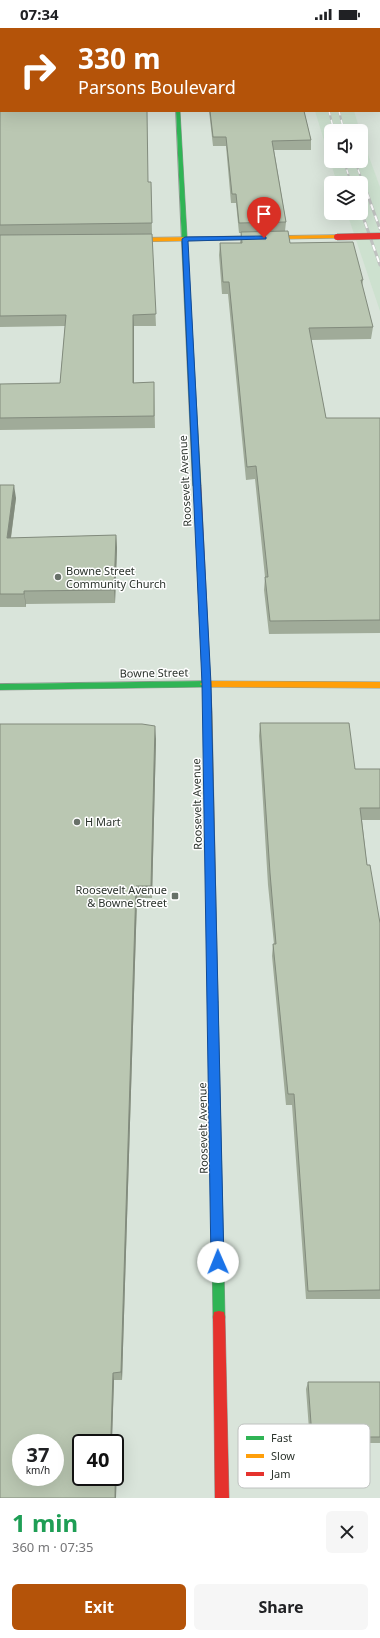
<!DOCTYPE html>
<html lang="en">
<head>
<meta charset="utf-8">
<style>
	body { margin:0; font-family:"Noto Sans",sans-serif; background:#f6f6f6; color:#202124; height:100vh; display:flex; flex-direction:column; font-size:15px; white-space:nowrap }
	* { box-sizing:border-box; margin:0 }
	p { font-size:13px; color:#757577 }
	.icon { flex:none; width:22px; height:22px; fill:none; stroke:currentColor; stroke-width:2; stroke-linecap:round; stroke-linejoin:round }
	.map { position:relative; height:1470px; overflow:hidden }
	.details { display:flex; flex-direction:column; background:#fff; flex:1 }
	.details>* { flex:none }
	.hud { position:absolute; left:0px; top:0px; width:380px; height:84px; box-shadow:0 4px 16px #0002; background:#b45309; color:#fff; overflow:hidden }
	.buttons { position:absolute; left:324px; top:96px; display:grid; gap:8px }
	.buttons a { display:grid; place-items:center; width:44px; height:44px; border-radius:6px; background:#fff; box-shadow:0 4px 16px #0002; font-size:20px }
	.speed { position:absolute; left:12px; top:1406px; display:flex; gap:8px; font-size:20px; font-weight:700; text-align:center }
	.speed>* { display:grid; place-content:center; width:52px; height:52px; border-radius:50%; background:#fff; box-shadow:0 4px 16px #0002; line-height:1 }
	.speed small { font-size:10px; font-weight:400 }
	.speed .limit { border:2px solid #111; border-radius:6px; background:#fff; color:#111 }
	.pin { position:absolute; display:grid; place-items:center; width:34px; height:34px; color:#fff; margin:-41px -17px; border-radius:50% 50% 50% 0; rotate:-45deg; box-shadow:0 0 4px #0007 }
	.pin .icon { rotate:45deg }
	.me { position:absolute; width:44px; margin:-22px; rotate:359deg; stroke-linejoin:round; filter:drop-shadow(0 0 3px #0008) }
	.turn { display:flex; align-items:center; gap:14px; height:84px; padding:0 12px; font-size:18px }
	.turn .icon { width:52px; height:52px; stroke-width:2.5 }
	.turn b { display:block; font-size:28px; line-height:34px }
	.round { display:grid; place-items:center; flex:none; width:42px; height:42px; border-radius:6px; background:#f6f6f6 }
	.headline { display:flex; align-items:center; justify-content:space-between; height:68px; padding:0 12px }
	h1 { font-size:24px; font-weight:700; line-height:30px; color:#1e9e55 }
	.action { display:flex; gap:8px; margin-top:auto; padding:8px 12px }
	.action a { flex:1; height:46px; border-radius:6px; background:#b45309; color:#fff; font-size:16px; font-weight:700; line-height:46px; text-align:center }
	.action a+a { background:#f6f6f6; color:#202124 }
	.status { display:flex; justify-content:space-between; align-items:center; height:28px; padding:0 20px; background:#fff; direction:ltr }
	.status svg { height:11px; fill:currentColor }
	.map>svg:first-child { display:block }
</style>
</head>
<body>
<div class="status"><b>07:34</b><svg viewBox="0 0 49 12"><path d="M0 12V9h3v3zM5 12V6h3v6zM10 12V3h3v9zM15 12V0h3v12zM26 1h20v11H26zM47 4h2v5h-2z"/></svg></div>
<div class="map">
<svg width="380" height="1470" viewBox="0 0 380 1470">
	<rect width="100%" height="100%" fill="#d9e4da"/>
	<path fill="#cde1cf" d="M 315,83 L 354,83 L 360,103 L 331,103 L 331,133 L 361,133 L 361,107 L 380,159 L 380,283 L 347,185 L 361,185 L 361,155 L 337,155 Z"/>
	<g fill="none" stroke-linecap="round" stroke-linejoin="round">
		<defs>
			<path id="fast" d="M 172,0 L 176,0 L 176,1 L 172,1 Z
				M 176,83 L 180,83 L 201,458 L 197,460 L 193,458 Z
				M 204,653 L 208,656 L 204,659 L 0,662 L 0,656 Z
				M 213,969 L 217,971 L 218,974 L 225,1289 L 224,1294 L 219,1295 L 214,1294 L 213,1289 L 208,974 L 209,971 Z"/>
			<path id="slow" d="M 337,207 L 339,208 L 339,210 L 123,214 L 120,212 L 123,210 Z
				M 204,653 L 380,654 L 380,660 L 204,659 L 200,656 Z
				M 208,682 L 212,685 L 218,974 L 217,977 L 213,979 L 209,977 L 208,974 L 204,685 Z"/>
			<path id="jam" d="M 194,456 L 200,456 L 201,458 L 212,685 L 208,688 L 204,685 Z
				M 219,1283 L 224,1284 L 225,1289 L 229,1470 L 215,1470 L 213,1289 L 214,1284 Z"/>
		</defs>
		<use href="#fast" stroke="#8f9890" stroke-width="1"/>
		<use href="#slow" stroke="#8f9890" stroke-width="1"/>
		<use href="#jam" stroke="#8f9890" stroke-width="1"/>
		<use href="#fast" fill="#30b455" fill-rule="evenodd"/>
		<use href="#slow" fill="#ff9f0a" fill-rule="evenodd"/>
		<use href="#jam" fill="#e5322d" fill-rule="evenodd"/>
		<defs>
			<path id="rail-far1" d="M 329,83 L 334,103
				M 339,83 L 344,103
				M 344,133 L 351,155
				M 355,133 L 367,166"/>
			<path id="rail" d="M 367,165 L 380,201
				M 361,183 L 380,237"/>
		</defs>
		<use href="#rail-far1" stroke="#bfc2c0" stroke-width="2"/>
		<use href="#rail" stroke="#bfc2c0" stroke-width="3"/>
		<use href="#rail-far1" stroke="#fff" stroke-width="1.5" stroke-dasharray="4.5" stroke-linecap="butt"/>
		<use href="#rail" stroke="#fff" stroke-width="2" stroke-dasharray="6" stroke-linecap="butt"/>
		<defs>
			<path id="jam-bridge" d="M 337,209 L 380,208"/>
		</defs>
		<use href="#jam-bridge" stroke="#8f9890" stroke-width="7" stroke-linecap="butt"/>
		<use href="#jam-bridge" stroke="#e5322d" stroke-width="6"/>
	</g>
	<path fill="#a0ab99" d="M 0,0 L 148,154 L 151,154 L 152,206 L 156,298 L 134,298 L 134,355 L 154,354 L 155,400 L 0,402 L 0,356 L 60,355 L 65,298 L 0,299 Z
		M 341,0 L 380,0 L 380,79 L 379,79 L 379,1 L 341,1 Z
		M 209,83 L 304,83 L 311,112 L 311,122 L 274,122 L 286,194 L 285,203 L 290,215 L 363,252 L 362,259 L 373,299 L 371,311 L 311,312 L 326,390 L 380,390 L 380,605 L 269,606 L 264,562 L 265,549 L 255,451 L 246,452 L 228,266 L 222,266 L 219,227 L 220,215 L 240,215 L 241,205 L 239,205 L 236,175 L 231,175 L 226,118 L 213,118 Z
		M 0,457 L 16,470 L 11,510 L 116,507 L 117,520 L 115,575 L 26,576 L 26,579 L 0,579 Z
		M 260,695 L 355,741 L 380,741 L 380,792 L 362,792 L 367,837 L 380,895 L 380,1271 L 306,1271 L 292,1077 L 286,1077 L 272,928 L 273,916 L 274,916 L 268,857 L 259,708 Z
		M 156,711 L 152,870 L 137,870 L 122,1352 L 114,1352 L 112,1407 L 116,1407 L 118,1413 L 0,1470 Z
		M 308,1354 L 380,1354 L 380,1415 L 310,1415 L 306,1361 Z"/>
	<path fill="#828b7d" d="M 133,287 L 134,298 L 134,366 L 133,355 Z
		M 14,457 L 16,470 L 9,523 L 7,510 Z
		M 116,507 L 117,520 L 115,575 L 114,562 Z
		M 24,563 L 26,576 L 26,579 L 24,566 Z
		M 155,698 L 156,711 L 152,870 L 151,858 Z
		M 136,858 L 137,870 L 122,1352 L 121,1344 Z
		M 113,1345 L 114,1352 L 112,1413 L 111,1407 Z
		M 116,1407 L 118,1413 L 116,1470 L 115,1470 Z"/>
	<path fill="#bac7b2" stroke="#828b7d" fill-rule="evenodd" d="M 0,0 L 146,0 L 146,1 L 1,1 L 1,83 L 147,83 L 148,154 L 151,154 L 152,195 L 0,197 Z
		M 212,0 L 249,0 L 249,1 L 212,1 Z
		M 345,0 L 380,0 L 380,69 L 379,69 L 379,1 L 345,1 Z
		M 210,83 L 304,83 L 311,112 L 272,113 L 286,194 L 239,195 L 236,166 L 232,166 L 226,109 L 213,109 Z
		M 288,203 L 290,215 L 353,214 L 363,252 L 361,252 L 373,299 L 309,300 L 326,390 L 380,390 L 380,592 L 270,593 L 265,549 L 268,549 L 256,438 L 247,439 L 229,254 L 223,254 L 220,215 L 242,215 L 241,204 Z
		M 152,206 L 156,286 L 133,287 L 133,355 L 154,354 L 154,388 L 0,390 L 0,356 L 60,355 L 66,287 L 0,288 L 0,207 Z
		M 0,457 L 14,457 L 7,510 L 116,507 L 114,562 L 24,563 L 24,566 L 0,566 Z
		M 260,695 L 349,695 L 355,741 L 380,741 L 380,780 L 360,780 L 367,837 L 370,837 L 380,895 L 380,1262 L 308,1263 L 294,1066 L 288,1066 L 273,916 L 276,916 L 270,845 Z
		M 0,696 L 142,696 L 155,698 L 151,858 L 136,858 L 121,1344 L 113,1345 L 111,1407 L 116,1407 L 115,1470 L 0,1470 ZM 21,1415 L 55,1415 L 55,1449 L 21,1449 ZM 81,1415 L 115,1415 L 115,1449 L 81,1449 Z
		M 308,1354 L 380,1354 L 380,1409 L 312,1409 Z"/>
	<path fill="#1a73e8" stroke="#114b97" d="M 264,208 L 266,209 L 266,211 L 188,213 L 211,656 L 224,1234 L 222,1239 L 218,1240 L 213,1239 L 211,1234 L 202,656 L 182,211 L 185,209 Z"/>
	<g fill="#687169" stroke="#fff" stroke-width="1.5">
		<circle cx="58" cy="549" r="4"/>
		<circle cx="77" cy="794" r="4"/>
		<rect x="171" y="864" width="8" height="8" rx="2"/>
	</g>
	<g text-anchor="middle" stroke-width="3" stroke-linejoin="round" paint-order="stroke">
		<g font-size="11" fill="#2b332c" stroke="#fff">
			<text transform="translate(185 453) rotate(-93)" y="4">Roosevelt Avenue</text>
			<text transform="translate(154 645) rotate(-1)" y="4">Bowne Street</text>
			<text transform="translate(197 776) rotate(-91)" y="4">Roosevelt Avenue</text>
			<text transform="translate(203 1100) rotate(-91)" y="4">Roosevelt Avenue</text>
		</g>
		<g font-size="11" fill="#2b332c" stroke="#fff" text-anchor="start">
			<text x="66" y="547">Bowne Street<tspan x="66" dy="13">Community Church</tspan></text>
			<text x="85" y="798">H Mart</text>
			<text x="167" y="866" text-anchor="end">Roosevelt Avenue<tspan x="167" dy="13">&amp; Bowne Street</tspan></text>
		</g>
	</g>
	<rect x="238" y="1396" width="132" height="64" rx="6" fill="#fff" stroke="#bfc2c0" stroke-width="1"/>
	<rect x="246" y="1408" width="18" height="4" fill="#30b455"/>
	<rect x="246" y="1426" width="18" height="4" fill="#ff9f0a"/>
	<rect x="246" y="1444" width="18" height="4" fill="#e5322d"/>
	<g font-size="11" fill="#2b332c">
		<text x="271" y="1414">Fast</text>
		<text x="271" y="1432">Slow</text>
		<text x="271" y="1450">Jam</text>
	</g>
</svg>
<div class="buttons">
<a><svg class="icon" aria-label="sound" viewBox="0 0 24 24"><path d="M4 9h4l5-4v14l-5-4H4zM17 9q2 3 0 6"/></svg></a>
<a><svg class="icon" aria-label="layers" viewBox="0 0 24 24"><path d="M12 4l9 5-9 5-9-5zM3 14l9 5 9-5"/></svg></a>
</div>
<div class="speed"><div>37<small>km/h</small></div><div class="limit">40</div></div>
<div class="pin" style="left:264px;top:210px;background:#d93025"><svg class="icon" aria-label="arrive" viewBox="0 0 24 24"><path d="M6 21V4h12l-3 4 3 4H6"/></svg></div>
<svg class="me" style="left:218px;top:1234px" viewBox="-20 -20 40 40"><circle r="19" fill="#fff"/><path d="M0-13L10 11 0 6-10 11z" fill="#1a73e8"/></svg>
<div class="hud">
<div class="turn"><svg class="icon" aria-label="right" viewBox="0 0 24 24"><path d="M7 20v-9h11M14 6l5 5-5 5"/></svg><div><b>330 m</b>Parsons Boulevard</div></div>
</div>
</div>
<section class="details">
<div class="headline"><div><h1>1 min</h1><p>360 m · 07:35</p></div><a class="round"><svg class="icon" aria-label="close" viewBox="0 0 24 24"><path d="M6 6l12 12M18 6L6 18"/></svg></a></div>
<div class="action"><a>Exit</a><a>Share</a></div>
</section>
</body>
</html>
